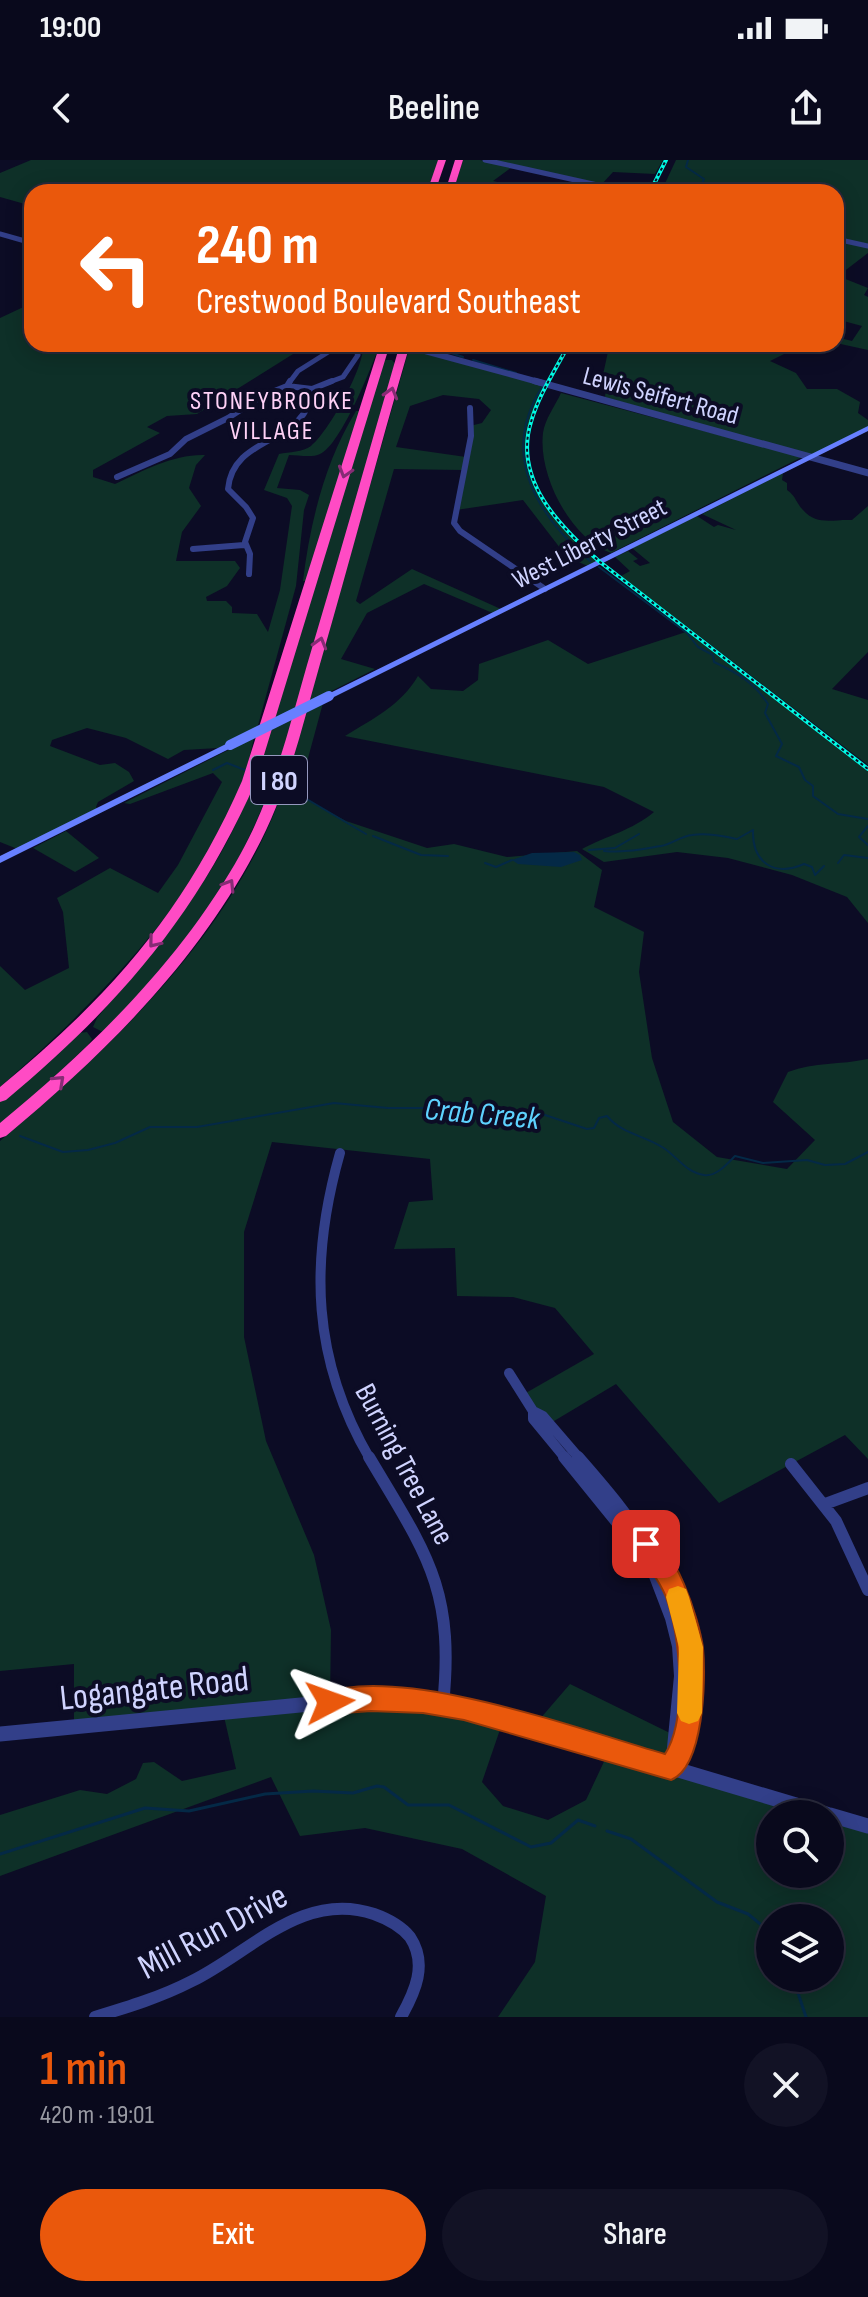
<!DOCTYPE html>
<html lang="en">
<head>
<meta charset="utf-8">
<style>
	body { margin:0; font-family:"Sofia Sans Condensed",sans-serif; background:#121225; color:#f1f3f6; height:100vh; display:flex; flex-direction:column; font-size:30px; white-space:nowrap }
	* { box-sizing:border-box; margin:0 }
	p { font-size:26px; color:#999aa3 }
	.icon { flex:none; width:44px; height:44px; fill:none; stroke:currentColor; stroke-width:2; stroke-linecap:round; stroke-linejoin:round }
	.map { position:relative; height:1857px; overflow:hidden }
	.panel { display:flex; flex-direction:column; background:#09091c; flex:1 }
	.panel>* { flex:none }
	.hud { position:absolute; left:24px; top:24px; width:820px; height:168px; border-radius:24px; box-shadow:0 4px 20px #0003,0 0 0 2px #292a3b; background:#ea580c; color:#fff; overflow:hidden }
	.controls { position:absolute; left:756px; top:1640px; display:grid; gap:16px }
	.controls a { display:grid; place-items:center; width:88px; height:88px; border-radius:50%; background:#09091c; box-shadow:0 4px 20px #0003,0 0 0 2px #292a3b; font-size:40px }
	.pin { position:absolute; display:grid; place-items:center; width:68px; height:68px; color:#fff; margin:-34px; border-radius:16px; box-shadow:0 4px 12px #0006 }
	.me { position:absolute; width:88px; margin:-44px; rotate:86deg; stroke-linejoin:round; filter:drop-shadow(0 0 6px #0008) }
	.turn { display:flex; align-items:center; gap:28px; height:168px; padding:0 40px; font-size:36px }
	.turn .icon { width:104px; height:104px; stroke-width:2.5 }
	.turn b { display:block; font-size:56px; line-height:68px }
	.round { display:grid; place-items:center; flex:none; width:84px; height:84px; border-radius:42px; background:#121225 }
	.overview { display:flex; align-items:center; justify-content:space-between; height:136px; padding:0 40px }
	h1 { font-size:48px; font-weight:600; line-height:60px; color:#ea580c }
	.primary-button { display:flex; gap:16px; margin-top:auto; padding:16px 40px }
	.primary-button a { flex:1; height:92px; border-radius:48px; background:#ea580c; color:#fff; font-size:32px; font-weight:600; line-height:92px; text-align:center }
	.primary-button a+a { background:#121225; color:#f1f3f6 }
	.status { display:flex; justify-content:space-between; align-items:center; height:56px; padding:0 40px; background:#09091c; direction:ltr }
	.status svg { height:22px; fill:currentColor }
	header { display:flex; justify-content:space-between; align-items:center; height:104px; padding:0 40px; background:#09091c; font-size:36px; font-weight:600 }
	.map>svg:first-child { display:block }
</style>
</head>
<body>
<div class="status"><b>19:00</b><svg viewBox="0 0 49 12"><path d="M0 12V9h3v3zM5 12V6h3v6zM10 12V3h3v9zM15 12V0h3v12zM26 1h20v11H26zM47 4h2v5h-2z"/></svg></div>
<header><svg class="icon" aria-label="back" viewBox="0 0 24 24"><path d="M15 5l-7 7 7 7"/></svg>Beeline<svg class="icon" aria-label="share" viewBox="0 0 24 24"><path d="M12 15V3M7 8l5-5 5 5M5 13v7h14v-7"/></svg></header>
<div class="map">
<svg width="868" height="1857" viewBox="0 0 868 1857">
	<rect width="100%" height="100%" fill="#0c0c25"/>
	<path fill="#0e3028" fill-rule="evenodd" d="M 31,0 L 439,0 L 427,32 L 389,25 L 374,32 L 32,32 L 32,46 L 0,37 L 0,13 Z
		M 463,0 L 480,0 L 512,7 L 493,21 L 541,32 L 453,32 Z
		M 490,0 L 663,0 L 655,14 L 613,12 L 601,25 Z
		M 676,0 L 868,0 L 868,93 L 838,116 L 868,128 L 864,135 L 868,137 L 868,190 L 836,183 L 836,177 L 852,181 L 862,166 L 836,159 L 836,90 L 848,82 L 836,79 L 836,32 L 661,32 Z
		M 32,143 L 32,184 L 309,184 L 197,254 L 167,256 L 147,267 L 160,273 L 93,310 L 93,317 L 115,324 C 142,311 174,294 205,295 L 196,305 L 189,328 L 201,346 L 182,372 L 176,401 L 235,401 L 240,408 L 227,426 L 206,437 L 207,441 L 226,441 L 232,447 L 232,453 L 257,454 L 268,472 L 280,430 L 292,346 L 287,338 L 264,330 L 279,294 C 289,292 303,292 311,286 C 328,273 366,205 363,184 L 380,184 C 372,206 341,285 320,294 C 312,298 298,295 289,295 L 277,328 L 300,330 L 309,335 L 304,350 L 296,426 L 257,569 L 218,588 L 184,590 L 168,599 L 126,578 L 87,568 L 52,580 L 50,586 L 100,605 L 115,603 L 129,612 L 134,621 L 98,642 L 96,647 L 99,651 L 20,690 L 0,682 L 0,158 Z
		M 596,184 L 804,184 L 770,201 L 796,213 L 807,229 L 837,229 L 860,242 L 858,253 L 868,260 L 868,268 L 811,297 L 605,237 L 606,227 L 601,224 L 609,187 Z
		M 409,189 L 548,225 C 542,238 533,252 530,265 C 515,323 562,366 600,402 L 590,407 L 567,397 L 523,340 L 456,350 L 463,310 L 394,309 L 356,441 L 360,444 L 412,409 L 503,450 L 495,454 L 424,424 L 367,453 L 341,499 L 375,509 L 308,543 ZM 443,235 L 479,239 L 491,250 L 482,263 L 470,266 L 466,297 L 396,287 L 410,246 Z
		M 385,200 L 392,200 L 395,204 L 297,549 L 273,561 L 381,205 Z
		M 561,233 L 802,297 L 611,393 C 570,378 538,315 543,273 C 545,259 555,246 561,233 Z
		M 356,251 L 360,251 L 306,421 L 303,421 C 310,363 325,301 356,251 Z
		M 783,313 L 782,320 L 787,323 L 787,330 C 796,336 796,343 803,350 C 817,366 833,359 852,360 L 868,346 L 868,492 L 832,529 L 868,540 L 868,605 L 621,416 L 630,411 L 615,397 L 628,391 L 638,399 L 633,401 L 640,406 L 650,403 L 632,388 L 697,356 L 714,367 L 718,365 L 736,370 L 702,354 Z
		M 689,471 L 868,609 L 868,763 L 847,737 L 792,715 L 728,698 L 677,692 L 604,702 L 582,689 C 608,675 631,671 654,652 L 604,627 L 345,576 C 374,558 400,546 418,516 L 431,529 L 463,531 L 478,520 L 479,504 L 548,480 L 588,504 Z
		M 323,543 L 298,635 L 346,661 L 427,688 L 454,684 L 507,697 L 577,691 L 602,710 L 594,747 L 644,772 L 639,812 L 652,898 L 673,962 L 717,997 L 787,1009 L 815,980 L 773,942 L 788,912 C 815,902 840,905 868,899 L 868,1299 L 845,1275 L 719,1343 L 616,1224 L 549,1264 L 524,1234 L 594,1194 L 555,1148 L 513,1137 L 457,1136 L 455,1088 L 394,1089 L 409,1042 L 433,1040 L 430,999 L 272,982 L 244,1072 L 244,1177 L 266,1281 L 314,1395 L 331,1470 L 330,1542 L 352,1540 L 504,1558 L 482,1622 L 503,1646 L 548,1660 L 586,1640 L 609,1591 L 533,1567 L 570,1524 L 672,1574 L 671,1608 L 826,1654 L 770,1654 L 770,1714 L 830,1714 L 830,1655 L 868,1666 L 868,1857 L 498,1857 L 535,1802 L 546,1736 L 462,1689 L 365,1668 L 300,1676 L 271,1617 L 0,1716 L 0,1655 L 80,1630 L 107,1634 L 136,1619 L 143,1603 L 154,1602 L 182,1621 L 236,1609 L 223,1552 L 74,1567 L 74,1504 L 0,1511 L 0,981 C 107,891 218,787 273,656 C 287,622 296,587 306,551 ZM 770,1758 L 830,1758 L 830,1818 L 770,1818 Z
		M 293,557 C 269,644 232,726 174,796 C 152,823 127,847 103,872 L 93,867 L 97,858 C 150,793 209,729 242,650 C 253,624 261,596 271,569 Z
		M 254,577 C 230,711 99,841 0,927 L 0,806 L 25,830 L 69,808 L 63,752 L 57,738 L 110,708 L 158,733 L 178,705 L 222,622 L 213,613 L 130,644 L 124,643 Z
		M 66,671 L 99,698 L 75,712 L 33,688 Z
		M 87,872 L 92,879 L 88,885 L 0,967 L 0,942 L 79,873 Z"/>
	<path fill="#042946" d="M 574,692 L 580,695 L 582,700 L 561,707 L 518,704 L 512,700 L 532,693 Z"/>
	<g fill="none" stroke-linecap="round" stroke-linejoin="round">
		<path stroke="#042946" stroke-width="2" d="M 688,0 L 686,7 L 704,19 L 701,26 L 692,32
			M 424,184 L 463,197
			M 473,200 L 516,213
			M 542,227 C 499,295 536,354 590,401
			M 599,407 L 687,473 L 698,487 L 713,495 L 714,502 C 736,512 755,523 768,544 L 765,553 L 782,584 L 776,596 L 799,607 L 805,620 L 813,626 L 813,636 L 838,654 L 868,659
			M 213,610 L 227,603 L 245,610
			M 293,631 L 366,674
			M 868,666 L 859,677 L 868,685
			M 373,676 L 421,695 L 448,696
			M 589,690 L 615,688 L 639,674
			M 604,691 C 624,693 642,689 661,686 C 672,684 681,676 692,675 C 708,673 722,676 737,679 L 753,670 C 752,703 774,717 804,704 L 812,707 L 815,715 L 824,706
			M 485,703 L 496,707 L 512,700
			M 838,703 L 844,695 L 868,698
			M 20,976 L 63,992 L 88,990 L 115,983 L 150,967 L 197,967 L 334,943 L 388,948 L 460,948 L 499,960 L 542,954 L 587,969 L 594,968 L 599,958 L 607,956 C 622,974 643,975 662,987 C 676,995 686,1013 704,1015 C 716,1017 727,1004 735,996 L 763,1003 L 807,1000 L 825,1005 L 845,1004 L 868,992"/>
		<path stroke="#042946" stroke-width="3" d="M 607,1671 L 631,1679 L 717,1742 L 748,1754 L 770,1772
			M 0,1694 L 145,1648 L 189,1651 L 265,1634 L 313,1631 L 353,1633 L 377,1626 L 384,1627 L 408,1645 L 449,1645 L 531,1687 L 551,1683 L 578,1660 L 595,1666
			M 793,1818 L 806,1857"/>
		<path stroke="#323f89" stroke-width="5" d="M 485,0 L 629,32
			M 0,74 L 32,83
			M 836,79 L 868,86
			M 289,223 L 298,211 L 341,184
			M 327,223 L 343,217 L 358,195 L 352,184"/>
		<path stroke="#323f89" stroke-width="6" d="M 287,226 L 312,229
			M 470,248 L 471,276 L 454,363 L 460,371 L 545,429
			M 117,317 L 170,294 L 186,279 L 228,258 L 262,236 L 287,226 L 290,221
			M 193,389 L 244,385
			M 249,414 L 250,394 L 245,382 L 253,358 L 246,347 L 228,329 C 233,273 308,286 312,229 L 332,221"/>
		<path stroke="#323f89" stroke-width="10" d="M 340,993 C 309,1102 312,1200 370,1299
			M 509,1213 L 533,1251 L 533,1259 L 566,1299
			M 533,1251 L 543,1256 L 580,1299"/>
		<path stroke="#323f89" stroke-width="12" d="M 369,1297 C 426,1393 455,1428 443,1545
			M 564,1297 L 650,1403 L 671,1458 L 678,1486 L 680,1516 L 671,1608
			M 578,1297 C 635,1362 693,1433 691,1524 C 691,1553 686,1581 672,1607
			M 791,1304 L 836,1361 L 868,1430
			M 825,1344 L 868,1328
			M 95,1857 C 128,1847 161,1837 192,1821 C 251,1792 303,1730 374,1754 C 388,1759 401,1766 410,1777 C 428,1804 415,1832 401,1857"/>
		<path stroke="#323f89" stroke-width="6" d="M 425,191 L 542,223"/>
		<path stroke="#323f89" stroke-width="7" d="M 535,221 L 868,313"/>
		<path stroke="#323f89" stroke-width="15" d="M 0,1574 L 352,1540 L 423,1541 L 504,1558 L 826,1654
			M 830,1655 L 868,1666"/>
		<path fill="#6780ff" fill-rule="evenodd" d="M 868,266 L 868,271 L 332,538 L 329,539 L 324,536 Z
			M 230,582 L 233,583 L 233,587 L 0,703 L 0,696 Z"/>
		<path fill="#ff4bc4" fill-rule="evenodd" d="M 438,0 L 446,0 L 435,32 L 427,32 Z
			M 455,0 L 463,0 L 453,32 L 445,32 Z
			M 380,184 L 390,184 L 256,621 C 197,756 117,847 6,940 L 0,942 L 0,927 C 109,837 185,752 242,621 Z
			M 400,184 L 410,184 C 379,290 351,397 320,504 C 302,567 287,634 255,692 C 195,805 103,895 6,976 L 0,978 L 0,963 C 93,886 182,800 241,693 C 273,635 289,568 307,505 C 339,398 369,291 400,184 Z"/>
		<defs>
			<path id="rail" d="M 650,32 L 666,0
				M 569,184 C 556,209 539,234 531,262 C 513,320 560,367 600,402 L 868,609"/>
		</defs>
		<use href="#rail" stroke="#00fbe4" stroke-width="4"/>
		<use href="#rail" stroke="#0c0c25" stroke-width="2" stroke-dasharray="3" stroke-linecap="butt"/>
		<path stroke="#323f89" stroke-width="6" d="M 398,184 L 425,191"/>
		<path stroke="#6780ff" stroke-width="10" d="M 230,585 L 329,536"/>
	</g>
	<defs><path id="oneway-chevron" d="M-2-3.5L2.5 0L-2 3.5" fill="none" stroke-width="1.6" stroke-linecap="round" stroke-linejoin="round" transform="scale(2)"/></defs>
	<g stroke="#862c74">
		<use href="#oneway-chevron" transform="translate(391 233) rotate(-74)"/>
		<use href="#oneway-chevron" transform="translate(345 312) rotate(107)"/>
		<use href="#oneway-chevron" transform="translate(320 483) rotate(-74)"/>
		<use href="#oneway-chevron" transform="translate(229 725) rotate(-58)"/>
		<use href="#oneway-chevron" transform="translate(154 782) rotate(129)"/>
		<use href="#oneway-chevron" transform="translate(59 921) rotate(-43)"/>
	</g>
	<path fill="#ea580c" stroke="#983908" stroke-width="2" d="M 646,1374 C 675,1384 699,1459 703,1488 C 706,1519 704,1607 671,1620 L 464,1560 L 423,1553 L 371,1551 L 330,1554 L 322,1550 L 318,1542 L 322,1534 C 400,1503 584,1571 665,1594 C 688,1558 680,1476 666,1437 C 658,1417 644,1403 635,1384 L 638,1377 Z"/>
	<path fill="#f59e0b" d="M 678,1426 L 686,1429 L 689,1437 L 703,1487 L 702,1553 L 698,1561 L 689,1564 L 681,1561 L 677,1553 L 679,1487 L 666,1437 L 669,1429 Z"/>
	<g text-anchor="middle" stroke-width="8" stroke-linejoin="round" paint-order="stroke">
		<g font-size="26" fill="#d0d4ff" stroke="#0c0c25">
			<text transform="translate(661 235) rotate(15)" y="9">Lewis Seifert Road</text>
			<text transform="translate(589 383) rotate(-27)" y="9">West Liberty Street</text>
		</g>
		<g font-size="26" letter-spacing="2" fill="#ffd2f7" stroke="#0c0c25">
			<text x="272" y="249">STONEYBROOKE<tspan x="272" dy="30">VILLAGE</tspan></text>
		</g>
		<rect fill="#0c0c25" stroke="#9598be" stroke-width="2" x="251" y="596" width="56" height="48" rx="6"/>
		<g font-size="28" font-weight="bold" fill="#d0d4ff">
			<text x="279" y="630">I 80</text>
		</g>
		<g font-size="30" fill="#d0d4ff" stroke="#0c0c25">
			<text transform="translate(405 1304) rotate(62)" y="10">Burning Tree Lane</text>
		</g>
		<g font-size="32" font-style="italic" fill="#5ed3ff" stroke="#0c0c25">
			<text transform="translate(482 953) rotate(5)" y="11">Crab Creek</text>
		</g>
		<g font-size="36" fill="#d0d4ff" stroke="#0c0c25">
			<text transform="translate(154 1527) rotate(-6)" y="13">Logangate Road</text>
			<text transform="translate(212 1770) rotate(-28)" y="13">Mill Run Drive</text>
		</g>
	</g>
</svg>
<div class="controls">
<a><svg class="icon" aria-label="search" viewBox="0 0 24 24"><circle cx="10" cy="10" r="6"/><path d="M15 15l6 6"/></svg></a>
<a><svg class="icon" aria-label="layers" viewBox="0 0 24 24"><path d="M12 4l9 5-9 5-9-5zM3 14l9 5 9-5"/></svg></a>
</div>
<div class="pin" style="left:646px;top:1384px;background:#d93025"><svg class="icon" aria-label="arrive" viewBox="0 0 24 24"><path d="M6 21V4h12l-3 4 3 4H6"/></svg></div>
<svg class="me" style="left:330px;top:1542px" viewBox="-20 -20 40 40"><path d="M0-17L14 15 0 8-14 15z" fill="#ea580c" stroke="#fff" stroke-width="4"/></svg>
<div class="hud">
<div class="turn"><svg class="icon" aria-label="left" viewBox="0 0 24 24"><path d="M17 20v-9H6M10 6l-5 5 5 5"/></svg><div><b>240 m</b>Crestwood Boulevard Southeast</div></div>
</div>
</div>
<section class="panel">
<div class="overview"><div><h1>1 min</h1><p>420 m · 19:01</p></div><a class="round"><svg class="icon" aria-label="close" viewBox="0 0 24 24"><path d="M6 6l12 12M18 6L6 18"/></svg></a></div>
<div class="primary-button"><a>Exit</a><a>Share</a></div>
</section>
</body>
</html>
